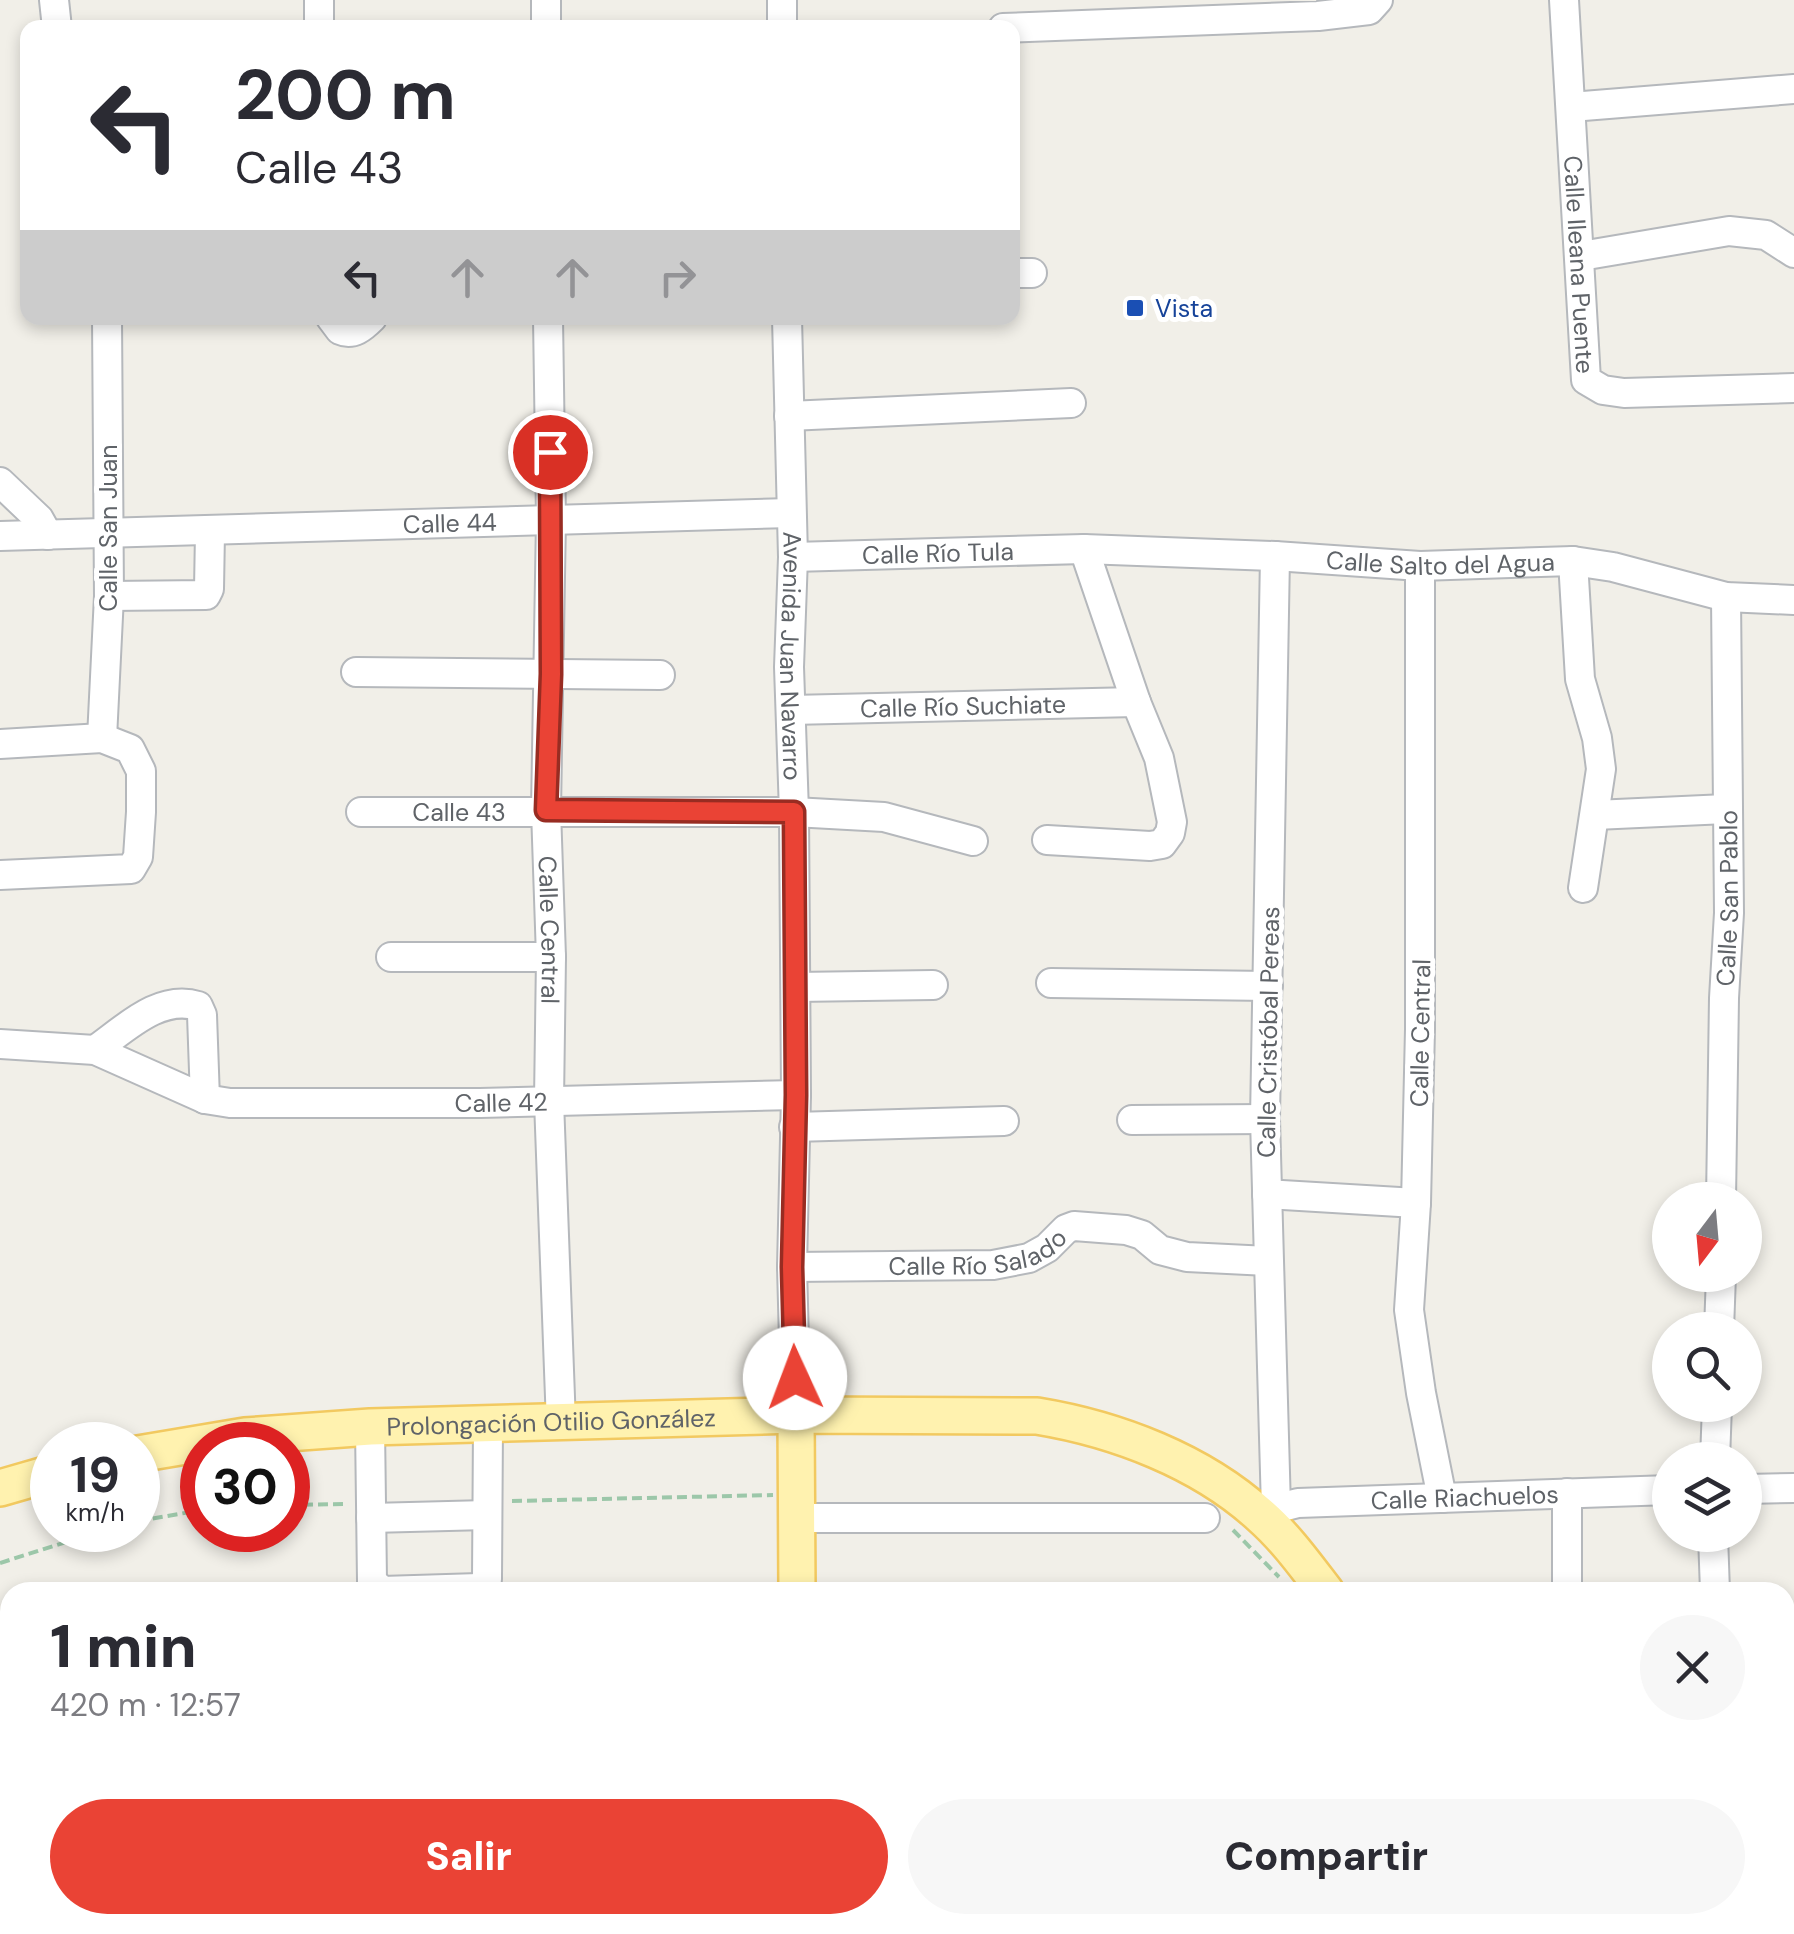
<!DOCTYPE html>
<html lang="es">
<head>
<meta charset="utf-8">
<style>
	body { margin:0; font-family:"DM Sans",sans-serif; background:#f7f7f7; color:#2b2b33; height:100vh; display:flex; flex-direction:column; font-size:38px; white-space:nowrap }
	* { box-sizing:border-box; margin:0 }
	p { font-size:32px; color:#7c7c81 }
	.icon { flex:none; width:55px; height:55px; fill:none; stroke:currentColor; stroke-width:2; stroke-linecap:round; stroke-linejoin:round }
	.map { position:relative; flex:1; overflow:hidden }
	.sheet { position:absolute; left:0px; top:1582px; width:1795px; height:352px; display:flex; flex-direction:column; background:#fff; border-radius:30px 30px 0 0; box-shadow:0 5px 15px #0003 }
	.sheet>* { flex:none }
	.hud { position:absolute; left:20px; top:20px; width:1000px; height:305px; border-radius:20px; box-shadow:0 5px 15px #0003; background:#fff; color:#2b2b33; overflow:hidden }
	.needle { width:65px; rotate:196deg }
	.fabs { position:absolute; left:1652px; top:1182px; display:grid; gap:20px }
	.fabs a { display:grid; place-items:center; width:110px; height:110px; border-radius:50%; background:#fff; box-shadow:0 5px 15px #0003; font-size:50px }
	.speed { position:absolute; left:30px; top:1422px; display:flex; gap:20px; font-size:50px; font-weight:700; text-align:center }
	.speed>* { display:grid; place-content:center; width:130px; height:130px; border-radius:50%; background:#fff; box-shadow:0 5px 15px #0003; line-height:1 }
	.speed small { font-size:25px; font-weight:400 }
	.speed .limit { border:15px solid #d22; background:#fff; color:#111 }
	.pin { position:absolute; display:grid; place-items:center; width:85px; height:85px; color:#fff; margin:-42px; border:5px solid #fff; border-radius:50%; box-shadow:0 2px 10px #0007 }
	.me { position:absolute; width:110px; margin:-55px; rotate:358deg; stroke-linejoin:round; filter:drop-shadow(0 0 8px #0008) }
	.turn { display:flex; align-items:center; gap:35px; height:210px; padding:0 50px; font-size:45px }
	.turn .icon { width:130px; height:130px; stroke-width:2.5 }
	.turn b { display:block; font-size:70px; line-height:85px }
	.lanes { display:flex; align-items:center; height:95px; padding:0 50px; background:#0003; justify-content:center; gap:50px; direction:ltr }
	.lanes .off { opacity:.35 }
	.round { display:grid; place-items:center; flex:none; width:105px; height:105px; border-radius:52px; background:#f7f7f7 }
	.head { display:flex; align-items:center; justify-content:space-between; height:170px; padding:0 50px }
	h1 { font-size:60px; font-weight:800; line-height:75px }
	.action { display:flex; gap:20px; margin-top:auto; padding:20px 50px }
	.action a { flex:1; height:115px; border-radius:60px; background:#ea4335; color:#fff; font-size:40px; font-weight:800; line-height:115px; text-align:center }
	.action a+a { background:#f7f7f7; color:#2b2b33 }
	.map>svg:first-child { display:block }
</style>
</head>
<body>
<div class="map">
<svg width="1794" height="1934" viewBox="0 0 1794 1934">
	<rect width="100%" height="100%" fill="#f1efe8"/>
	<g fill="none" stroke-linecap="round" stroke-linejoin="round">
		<defs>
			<g id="minor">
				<path d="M 54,0 L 57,28"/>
				<path d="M 319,0 L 319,28"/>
				<path d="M 546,0 L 546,28"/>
				<path d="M 782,0 L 782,28"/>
				<path id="s1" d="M 1564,0 L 1586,380 L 1603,390 L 1624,393 L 1794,388"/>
				<path d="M 1003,28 L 1318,16 L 1369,10 L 1378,0"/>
				<path d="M 1571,107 L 1794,89"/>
				<path d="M 1581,256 L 1729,231 L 1766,235 L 1794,253"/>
				<path d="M 1012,273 L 1032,273"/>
				<path d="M 331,318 L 340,330 C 353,336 363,327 372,318"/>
				<path id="s2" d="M 548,318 L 551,519 L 546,810 L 551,957 L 549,1101 L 561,1424"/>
				<path id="s3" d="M 787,318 L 793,557 L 789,667 L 794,812 L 796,1095 L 792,1267 L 796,1415"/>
				<path d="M 789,416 L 1071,403"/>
				<path d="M 0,482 L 39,519 L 48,535"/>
				<path id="s4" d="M 0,536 L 791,513"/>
				<path d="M 1275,556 L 1265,1119 L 1276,1508"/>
				<path id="s5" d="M 793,557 L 1084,549 L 1275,556 L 1420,566 L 1573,561 L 1613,567 L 1726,597 L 1794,600"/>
				<path d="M 1573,561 L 1580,679 L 1597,738 L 1601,769 L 1583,888"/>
				<path d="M 1420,566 L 1420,1029 L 1416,1203 L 1409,1310 L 1421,1393 L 1442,1498"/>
				<path d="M 109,596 L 206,595 L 209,589 L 210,532"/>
				<path d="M 356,672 L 660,675"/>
				<path id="s6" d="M 791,710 L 1136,702"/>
				<path d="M 102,738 L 109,596 L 107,318"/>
				<path d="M 0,744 L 102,738 L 130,749 L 141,771 L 141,812 L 138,857 L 131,869 L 0,875"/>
				<path id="s7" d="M 361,812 L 794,812 L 884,817 L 973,841"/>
				<path d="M 1595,815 L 1726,809"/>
				<path d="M 1047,840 L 1150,846 L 1162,844 L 1170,833 L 1172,822 L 1159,758 L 1136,702 L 1084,549"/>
				<path d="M 391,957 L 551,957"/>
				<path d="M 1051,983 L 1268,986"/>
				<path d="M 796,987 L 933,985"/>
				<path id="s8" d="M 0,1044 L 95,1050 L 205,1099 L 230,1103 L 480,1103 L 796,1095"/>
				<path d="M 95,1050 C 125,1029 159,994 198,1006 L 202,1015 L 205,1099"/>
				<path d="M 1132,1120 L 1265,1119"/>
				<path d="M 794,1127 L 1004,1121"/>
				<path d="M 1267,1194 L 1416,1203"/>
				<path id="s9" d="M 1721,1200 L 1724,998 L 1729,913 L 1726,597"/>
				<path id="s10" d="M 792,1267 L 993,1265 L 1029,1258 L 1047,1248 L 1066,1229 L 1074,1226 L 1126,1230 L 1142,1235 L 1160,1250 L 1187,1257 L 1268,1261"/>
				<path d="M 1719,1330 L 1721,1275"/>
				<path d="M 370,1427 L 372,1581 L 382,1591 L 479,1588 L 487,1579 L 488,1426"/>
				<path d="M 1715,1460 L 1717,1405"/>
				<path d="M 1745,1489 L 1794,1488"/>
				<path d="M 1567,1493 L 1567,1592"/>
				<path id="s11" d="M 1258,1513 L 1298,1503 L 1670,1490"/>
				<path d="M 371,1518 L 487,1515"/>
				<path d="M 798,1518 L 1205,1518"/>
				<path d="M 1713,1535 L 1715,1592"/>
				<path d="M 1785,1793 L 1794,1793"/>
				<path d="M 330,1925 L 330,1934"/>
				<path d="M 1275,1925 L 1275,1934"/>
				<path d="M 1721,1934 L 1721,1925"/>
			</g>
			<g id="major">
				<path d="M 796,1415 L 797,1592"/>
				<path id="s12" d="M 138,1454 L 245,1436 L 370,1427 L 796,1415 L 1037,1416 C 1116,1429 1201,1461 1261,1516 C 1286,1538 1306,1566 1326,1592"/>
				<path d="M 0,1488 L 52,1473"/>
				<path d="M 796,1925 L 796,1934"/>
				<path d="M 1402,1925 L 1402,1934"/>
			</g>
		</defs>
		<use href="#minor" stroke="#b5b8bc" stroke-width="32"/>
		<use href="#major" stroke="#f2c960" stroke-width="40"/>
		<path stroke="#9cc7a9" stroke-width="4" stroke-dasharray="10 5" stroke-linecap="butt" d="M 512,1501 L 773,1495
			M 288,1505 L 348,1504
			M 138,1521 L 202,1510
			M 1233,1530 L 1279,1577
			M 0,1563 L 104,1530
			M 1359,1925 L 1359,1934"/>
		<use href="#minor" stroke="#fff" stroke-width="28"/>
		<use href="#major" stroke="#fff2af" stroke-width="35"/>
	</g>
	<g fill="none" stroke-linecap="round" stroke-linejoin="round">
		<defs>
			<path id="route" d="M 550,452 L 551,674 L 546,810 L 794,812 L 796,1095 L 792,1267 L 795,1378"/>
		</defs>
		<use href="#route" stroke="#982c22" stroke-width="25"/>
		<use href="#route" stroke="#ea4335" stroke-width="18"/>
	</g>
	<rect fill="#1a4fb4" stroke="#fff" stroke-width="4" x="1125" y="298" width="20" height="20" rx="5"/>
	<g text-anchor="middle" stroke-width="10" stroke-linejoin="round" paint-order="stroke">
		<g font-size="25" fill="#5f6368" stroke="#fff">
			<text dy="9" stroke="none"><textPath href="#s1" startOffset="265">Calle Ileana Puente</textPath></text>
			<text dy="9" stroke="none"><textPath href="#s4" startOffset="450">Calle 44</textPath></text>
			<text transform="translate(108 528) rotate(-90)" y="9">Calle San Juan</text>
			<text dy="9" stroke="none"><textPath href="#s5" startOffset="145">Calle Río Tula</textPath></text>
			<text dy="9" stroke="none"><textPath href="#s5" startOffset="648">Calle Salto del Agua</textPath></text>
			<text dy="9" stroke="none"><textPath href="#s3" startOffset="338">Avenida Juan Navarro</textPath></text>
			<text dy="9" stroke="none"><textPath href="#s6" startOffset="172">Calle Río Suchiate</textPath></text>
			<text dy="9" stroke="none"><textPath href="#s7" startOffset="98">Calle 43</textPath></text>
			<text dy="9" stroke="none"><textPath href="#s9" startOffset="302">Calle San Pablo</textPath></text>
			<text dy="9" stroke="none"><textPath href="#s2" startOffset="612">Calle Central</textPath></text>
			<text transform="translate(1268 1032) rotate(-89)" y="9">Calle Cristóbal Pereas</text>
			<text transform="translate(1420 1033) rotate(-89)" y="9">Calle Central</text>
			<text dy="9" stroke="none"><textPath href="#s8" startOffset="512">Calle 42</textPath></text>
			<text dy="9" stroke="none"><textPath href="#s10" startOffset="188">Calle Río Salado</textPath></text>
			<text dy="9" stroke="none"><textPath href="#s12" startOffset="415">Prolongación Otilio González</textPath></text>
			<text dy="9" stroke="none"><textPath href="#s11" startOffset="208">Calle Riachuelos</textPath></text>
		</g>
		<g font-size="25" fill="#164399" stroke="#fff" text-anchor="start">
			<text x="1155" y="317">Vista</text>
		</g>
	</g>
</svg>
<div class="fabs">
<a><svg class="needle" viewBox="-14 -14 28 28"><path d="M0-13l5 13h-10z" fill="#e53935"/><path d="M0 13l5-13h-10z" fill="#7c7c81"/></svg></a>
<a><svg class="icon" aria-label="search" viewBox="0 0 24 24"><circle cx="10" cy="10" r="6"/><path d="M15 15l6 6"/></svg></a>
<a><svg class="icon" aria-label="layers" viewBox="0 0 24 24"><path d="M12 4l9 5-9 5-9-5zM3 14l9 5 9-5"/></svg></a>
</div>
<div class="speed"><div>19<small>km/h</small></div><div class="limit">30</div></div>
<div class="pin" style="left:550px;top:452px;background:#d93025"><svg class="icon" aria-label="arrive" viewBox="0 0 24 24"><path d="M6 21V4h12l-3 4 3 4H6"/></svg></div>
<svg class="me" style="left:795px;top:1378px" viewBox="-20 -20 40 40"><circle r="19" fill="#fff"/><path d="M0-13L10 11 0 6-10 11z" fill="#ea4335"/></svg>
<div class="hud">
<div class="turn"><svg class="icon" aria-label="left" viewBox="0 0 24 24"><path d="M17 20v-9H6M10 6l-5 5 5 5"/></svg><div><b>200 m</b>Calle 43</div></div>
<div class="lanes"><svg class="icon" aria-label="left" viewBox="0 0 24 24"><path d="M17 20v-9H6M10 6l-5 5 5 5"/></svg><svg class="icon off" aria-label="ahead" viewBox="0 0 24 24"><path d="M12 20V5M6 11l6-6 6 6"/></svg><svg class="icon off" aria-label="ahead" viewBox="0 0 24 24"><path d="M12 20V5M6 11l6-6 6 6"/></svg><svg class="icon off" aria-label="right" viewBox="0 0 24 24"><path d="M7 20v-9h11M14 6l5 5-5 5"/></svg></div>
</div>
<section class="sheet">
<div class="head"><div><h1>1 min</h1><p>420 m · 12:57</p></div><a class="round"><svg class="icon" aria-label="close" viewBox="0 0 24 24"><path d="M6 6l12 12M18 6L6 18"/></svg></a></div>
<div class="action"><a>Salir</a><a>Compartir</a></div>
</section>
</div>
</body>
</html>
